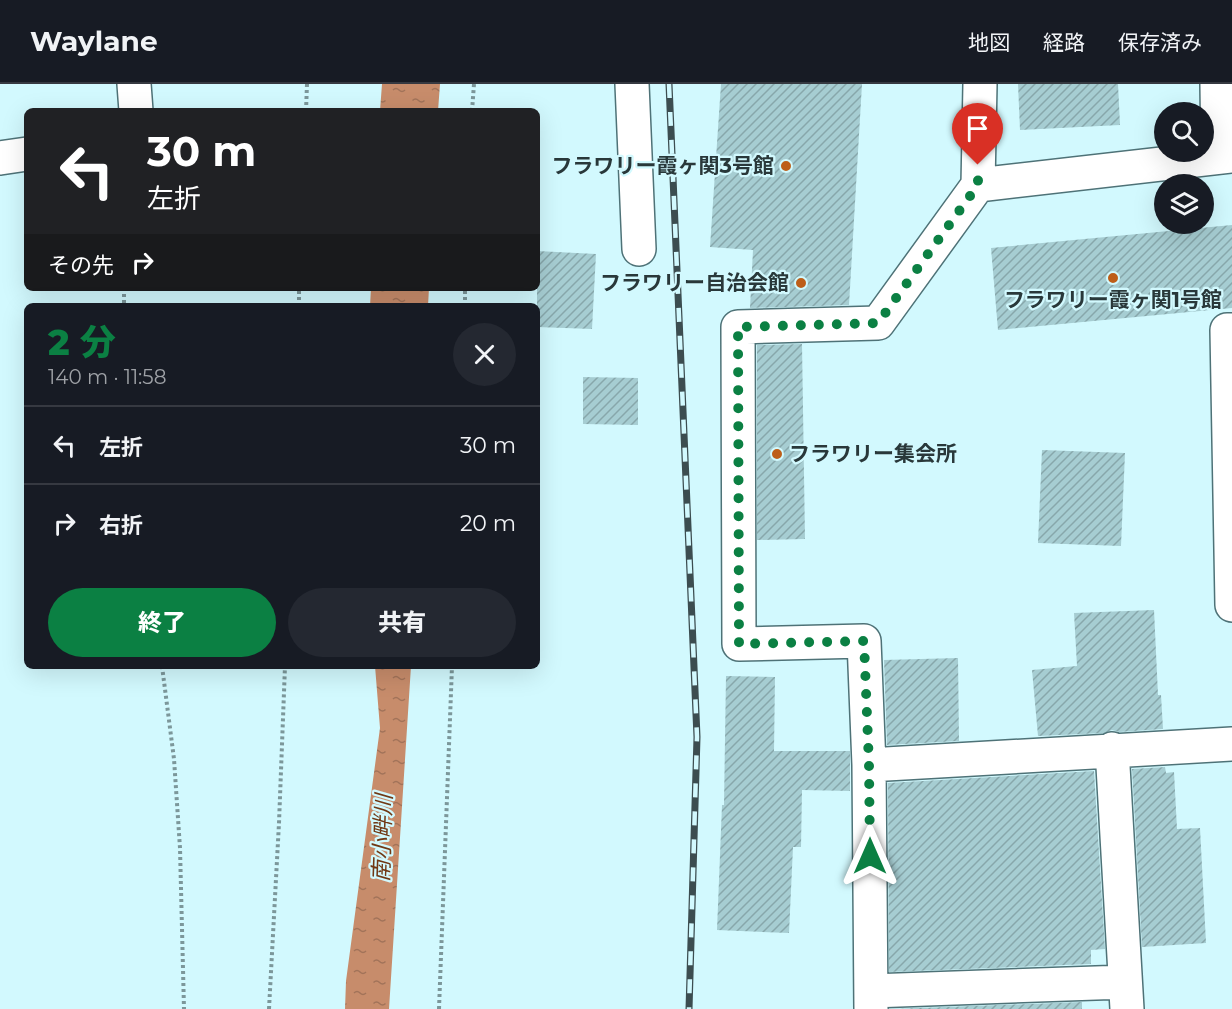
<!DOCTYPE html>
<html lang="ja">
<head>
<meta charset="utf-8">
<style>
	body { margin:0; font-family:Montserrat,"Noto Sans JP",sans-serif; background:#242831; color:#f1f3f6; height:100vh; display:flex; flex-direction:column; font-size:22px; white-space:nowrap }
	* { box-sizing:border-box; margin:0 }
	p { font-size:20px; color:#9ea1a6 }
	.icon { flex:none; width:33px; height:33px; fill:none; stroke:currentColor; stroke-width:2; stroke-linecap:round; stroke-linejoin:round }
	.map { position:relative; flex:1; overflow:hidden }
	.sheet { position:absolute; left:24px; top:219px; width:516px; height:366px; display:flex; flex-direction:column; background:#171b24; border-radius:9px; box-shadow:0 6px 24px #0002 }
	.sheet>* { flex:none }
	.guide { position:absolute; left:24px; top:24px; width:516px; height:183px; border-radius:9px; box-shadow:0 6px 24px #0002; background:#202124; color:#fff; overflow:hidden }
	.tools { position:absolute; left:1154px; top:18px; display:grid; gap:12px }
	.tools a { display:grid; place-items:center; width:60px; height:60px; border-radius:50%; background:#171b24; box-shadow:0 6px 24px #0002; font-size:30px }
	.pin { position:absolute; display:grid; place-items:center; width:51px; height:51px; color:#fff; margin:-62px -26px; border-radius:50% 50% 50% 0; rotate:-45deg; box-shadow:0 0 6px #0007 }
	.pin .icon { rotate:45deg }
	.me { position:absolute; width:66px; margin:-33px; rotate:0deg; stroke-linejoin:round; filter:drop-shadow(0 0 4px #0008) }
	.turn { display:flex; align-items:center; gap:21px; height:126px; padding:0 24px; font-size:27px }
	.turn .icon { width:78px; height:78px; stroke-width:2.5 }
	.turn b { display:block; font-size:42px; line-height:51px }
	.then { display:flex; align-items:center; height:57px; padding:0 24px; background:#0003; gap:12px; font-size:22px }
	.round { display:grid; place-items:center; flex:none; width:63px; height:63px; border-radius:32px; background:#242831 }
	.summary { display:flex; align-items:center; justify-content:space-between; height:102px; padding:0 24px }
	h1 { font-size:36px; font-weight:800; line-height:45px; color:#0b8043 }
	.primary-button { display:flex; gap:12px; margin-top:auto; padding:12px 24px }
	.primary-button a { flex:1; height:69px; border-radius:36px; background:#0b8043; color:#fff; font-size:24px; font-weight:800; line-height:69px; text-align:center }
	.primary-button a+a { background:#242831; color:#f1f3f6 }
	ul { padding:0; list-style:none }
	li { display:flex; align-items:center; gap:18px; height:78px; padding:0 24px; border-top:2px solid #363941 }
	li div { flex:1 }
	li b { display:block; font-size:22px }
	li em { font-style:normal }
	header { display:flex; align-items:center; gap:36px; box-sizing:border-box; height:84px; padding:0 30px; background:#171b24; border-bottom:2px solid #363941 }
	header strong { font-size:28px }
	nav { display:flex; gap:33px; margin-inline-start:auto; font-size:21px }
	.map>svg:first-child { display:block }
</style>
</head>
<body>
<header>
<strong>Waylane</strong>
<nav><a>地図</a><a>経路</a><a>保存済み</a></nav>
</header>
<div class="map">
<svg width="1232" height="925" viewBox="0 0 1232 925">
	<defs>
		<pattern id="water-ripples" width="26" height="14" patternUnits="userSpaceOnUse" patternTransform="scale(1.5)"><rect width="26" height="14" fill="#c78c6b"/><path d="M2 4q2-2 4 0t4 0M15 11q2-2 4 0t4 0" fill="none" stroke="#a27359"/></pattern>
		<pattern id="building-hatch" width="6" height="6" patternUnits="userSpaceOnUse" patternTransform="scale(1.5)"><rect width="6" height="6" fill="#a6cdd2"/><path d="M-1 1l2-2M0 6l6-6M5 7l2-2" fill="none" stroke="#87a7ab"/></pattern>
	</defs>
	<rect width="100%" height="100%" fill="#d2f9fe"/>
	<path fill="url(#water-ripples)" d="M 382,0 L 440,0 L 438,27 L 380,27 Z
		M 371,204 L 429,204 L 428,222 L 370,222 Z
		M 375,582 L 411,582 L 389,925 L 345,925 L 346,897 L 380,644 Z"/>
	<path fill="url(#building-hatch)" d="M 721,0 L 862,0 L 849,221 L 750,224 L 753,166 L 710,163 Z
		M 1018,0 L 1118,0 L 1120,41 L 1020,46 Z
		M 1232,141 L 1232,224 L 998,246 L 991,164 Z
		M 537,167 L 596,170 L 592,245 L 537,243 Z
		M 802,260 L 805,455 L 757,456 L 757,261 Z
		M 583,293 L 638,294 L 638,341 L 583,340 Z
		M 1042,366 L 1125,369 L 1121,462 L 1038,459 Z
		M 1154,526 L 1158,611 L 1161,611 L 1163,645 L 1119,648 L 1112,646 L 1104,649 L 1038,652 L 1032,586 L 1077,582 L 1074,529 Z
		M 958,574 L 959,657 L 887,661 L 884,576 Z
		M 726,592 L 775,593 L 774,667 L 850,667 L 850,707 L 802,706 L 801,763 L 793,763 L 789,849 L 717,846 L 722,721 L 724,721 Z
		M 1165,683 L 1166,689 L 1174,688 L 1177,745 L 1200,744 L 1206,859 L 1142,863 L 1132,685 Z
		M 1094,687 L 1105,865 L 1091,866 L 1091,880 L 889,888 L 888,699 Z
		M 1082,918 L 1082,925 L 892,925 Z"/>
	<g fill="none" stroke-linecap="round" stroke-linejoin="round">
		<defs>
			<path id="street" d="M 134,0 L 136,27
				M 632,0 L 639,165
				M 1217,0 L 1218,73
				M 1232,72 L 978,101 L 878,239 L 738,243 L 739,560 L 864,557 L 869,681 L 1232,660
				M 0,74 L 27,70
				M 978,101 L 980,0
				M 1232,246 L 1227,246 L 1232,521
				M 1112,665 L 1127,925
				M 869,681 L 871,925
				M 871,907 L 1125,898"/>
		</defs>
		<use href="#street" stroke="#4e7277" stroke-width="36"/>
		<path stroke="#7c979a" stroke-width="4" stroke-dasharray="3 3" stroke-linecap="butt" d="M 306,27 L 307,0
			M 472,27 L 474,0
			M 124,204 L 124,222
			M 299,222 L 299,204
			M 465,222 L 465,204
			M 162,582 L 174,675 L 180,764 L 184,925
			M 269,925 L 279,739 L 285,582
			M 439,925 L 452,582"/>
		<use href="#street" stroke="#fff" stroke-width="33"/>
		<defs>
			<path id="rail" d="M 669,0 L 697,653 L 689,925"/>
		</defs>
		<use href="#rail" stroke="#3c4d50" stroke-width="7"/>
		<use href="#rail" stroke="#d2f9fe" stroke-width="4.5" stroke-dasharray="14" stroke-linecap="butt"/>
	</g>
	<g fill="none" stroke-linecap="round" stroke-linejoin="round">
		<path stroke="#0b8043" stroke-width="10" stroke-dasharray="0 18" d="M 870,772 L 869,681 L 864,557 L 739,560 L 738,243 L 878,239 L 978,101 L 978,81"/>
	</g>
	<g fill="#bd5e19" stroke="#d2f9fe" stroke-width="2">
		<circle cx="786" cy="82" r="6"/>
		<circle cx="1113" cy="194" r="6"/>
		<circle cx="801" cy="199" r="6"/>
		<circle cx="777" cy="370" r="6"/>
	</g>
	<g text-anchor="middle" stroke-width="4.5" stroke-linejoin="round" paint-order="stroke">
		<g font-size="21" font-weight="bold" fill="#29383a" stroke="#d2f9fe" text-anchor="end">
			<text x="774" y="89">フラワリー霞ヶ関3号館</text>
			<text x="789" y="206">フラワリー自治会館</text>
			<text x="1113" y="223" text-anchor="middle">フラワリー霞ヶ関1号館</text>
			<text x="789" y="377" text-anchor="start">フラワリー集会所</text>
		</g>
		<g font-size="22" font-style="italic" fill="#703814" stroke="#d2f9fe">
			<text transform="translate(382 754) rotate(-88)" y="8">南小畔川</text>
		</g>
	</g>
</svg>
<div class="tools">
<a><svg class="icon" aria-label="search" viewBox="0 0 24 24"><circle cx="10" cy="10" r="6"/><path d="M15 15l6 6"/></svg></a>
<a><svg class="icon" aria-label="layers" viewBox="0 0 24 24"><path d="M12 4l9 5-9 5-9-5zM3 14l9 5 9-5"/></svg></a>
</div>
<div class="pin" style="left:978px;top:81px;background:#d93025"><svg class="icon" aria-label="arrive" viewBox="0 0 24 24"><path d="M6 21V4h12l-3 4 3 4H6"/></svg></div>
<svg class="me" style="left:870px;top:772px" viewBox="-20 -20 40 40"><path d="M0-17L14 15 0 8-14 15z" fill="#0b8043" stroke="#fff" stroke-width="4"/></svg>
<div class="guide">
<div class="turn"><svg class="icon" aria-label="left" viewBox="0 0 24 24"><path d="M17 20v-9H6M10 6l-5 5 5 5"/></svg><div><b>30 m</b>左折</div></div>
<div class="then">その先<svg class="icon" aria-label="right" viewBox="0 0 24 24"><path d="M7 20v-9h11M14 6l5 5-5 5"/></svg></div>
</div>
<section class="sheet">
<div class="summary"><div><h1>2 分</h1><p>140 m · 11:58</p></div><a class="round"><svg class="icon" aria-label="close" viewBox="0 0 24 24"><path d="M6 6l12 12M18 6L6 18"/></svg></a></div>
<ul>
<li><svg class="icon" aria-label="left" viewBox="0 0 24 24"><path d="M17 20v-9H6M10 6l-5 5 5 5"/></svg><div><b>左折</b></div><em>30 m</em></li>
<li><svg class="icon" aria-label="right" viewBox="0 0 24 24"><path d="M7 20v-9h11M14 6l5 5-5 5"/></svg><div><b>右折</b></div><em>20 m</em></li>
</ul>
<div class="primary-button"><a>終了</a><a>共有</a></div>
</section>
</div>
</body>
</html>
